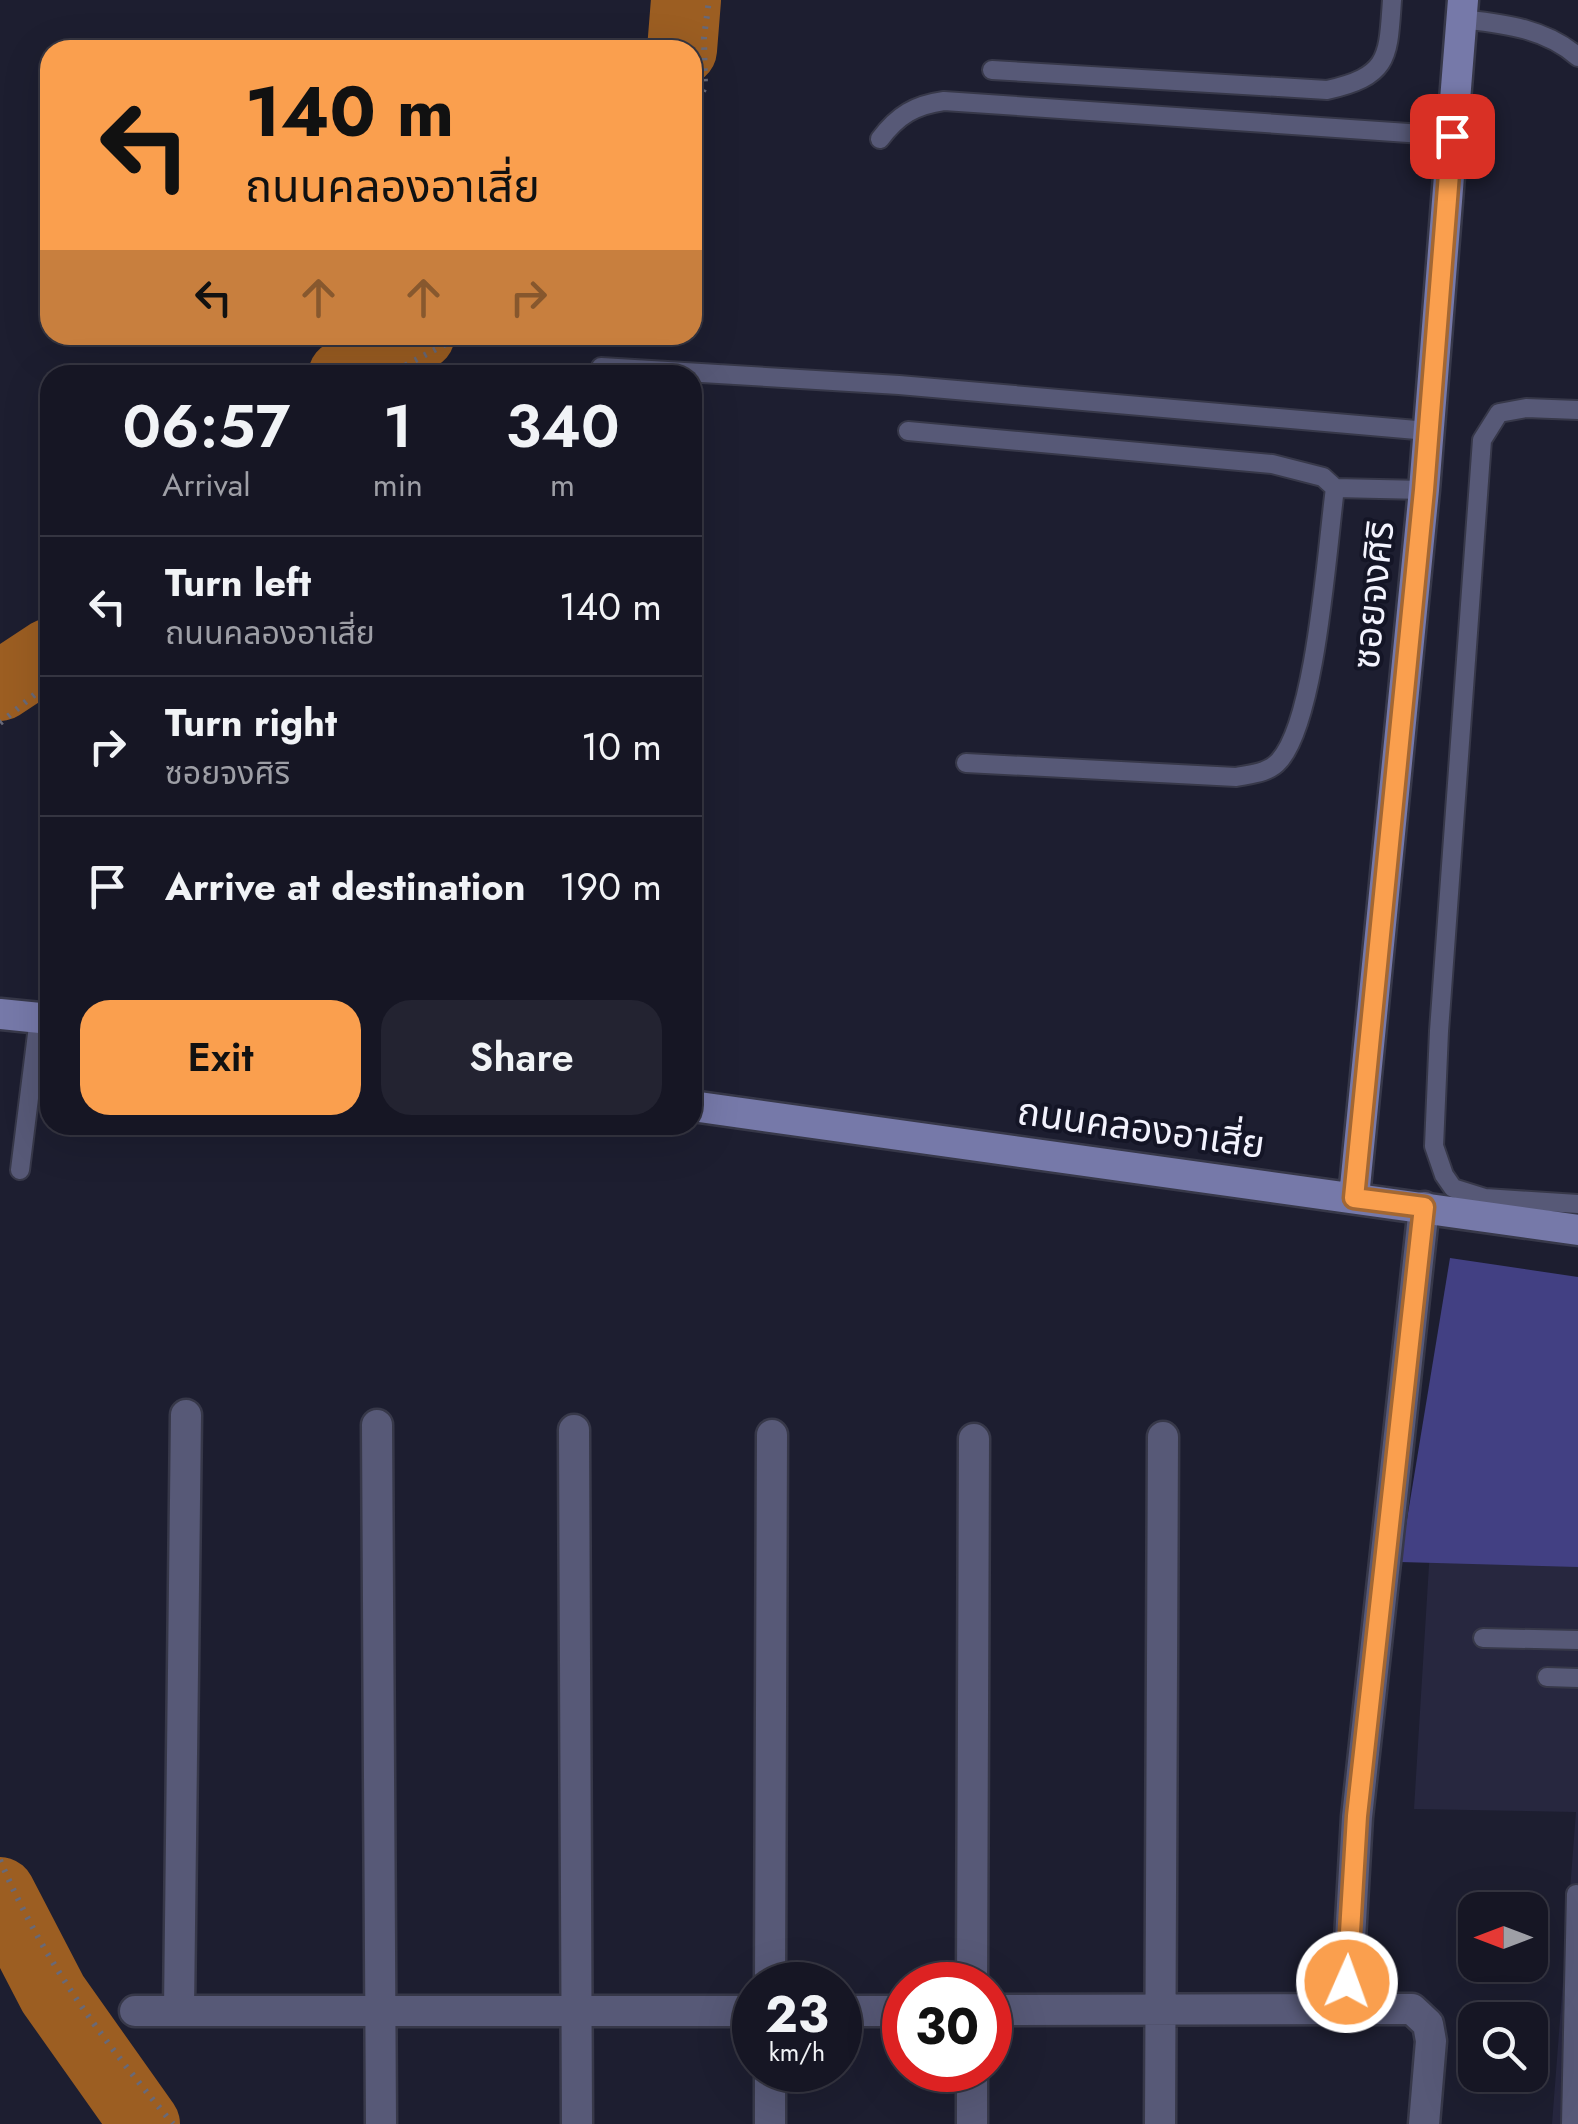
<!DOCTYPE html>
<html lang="en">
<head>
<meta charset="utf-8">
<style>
	body { margin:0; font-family:Jost,"Noto Sans Thai",sans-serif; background:#232331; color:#f1f3f6; height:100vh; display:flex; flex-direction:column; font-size:38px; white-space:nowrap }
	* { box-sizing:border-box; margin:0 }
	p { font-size:32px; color:#9e9fa6 }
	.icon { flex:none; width:55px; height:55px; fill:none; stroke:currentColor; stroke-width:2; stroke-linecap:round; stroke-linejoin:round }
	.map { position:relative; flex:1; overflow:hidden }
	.side { position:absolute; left:40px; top:365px; width:662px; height:770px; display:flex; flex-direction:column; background:#161624; border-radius:30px; box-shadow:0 10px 40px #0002,0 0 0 2px #353541 }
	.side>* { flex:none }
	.guide { position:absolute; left:40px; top:40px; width:662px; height:305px; border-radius:30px; box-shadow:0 10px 40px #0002,0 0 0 2px #353541; background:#fa9f4e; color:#111; overflow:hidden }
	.needle { width:65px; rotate:270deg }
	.controls { position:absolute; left:1458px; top:1892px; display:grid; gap:20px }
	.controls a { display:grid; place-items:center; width:90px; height:90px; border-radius:20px; background:#161624; box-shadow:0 10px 40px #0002,0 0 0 2px #353541; font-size:50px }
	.speed { position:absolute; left:732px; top:1962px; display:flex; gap:20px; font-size:50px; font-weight:700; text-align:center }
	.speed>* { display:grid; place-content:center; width:130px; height:130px; border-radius:50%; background:#161624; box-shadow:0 10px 40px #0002,0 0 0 2px #353541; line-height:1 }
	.speed small { font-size:25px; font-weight:400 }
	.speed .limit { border:15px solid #d22; background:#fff; color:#111 }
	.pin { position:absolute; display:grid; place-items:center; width:85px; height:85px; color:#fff; margin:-42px; border-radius:20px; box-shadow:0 5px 15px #0006 }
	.me { position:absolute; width:110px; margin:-55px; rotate:2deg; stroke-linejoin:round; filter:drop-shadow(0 0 8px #0008) }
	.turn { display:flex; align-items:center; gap:35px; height:210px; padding:0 40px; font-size:45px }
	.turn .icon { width:130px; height:130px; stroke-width:2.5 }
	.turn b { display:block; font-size:70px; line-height:85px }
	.lanes { display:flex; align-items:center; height:95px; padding:0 40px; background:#0003; justify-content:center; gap:50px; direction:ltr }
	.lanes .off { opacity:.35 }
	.eta { display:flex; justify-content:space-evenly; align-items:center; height:170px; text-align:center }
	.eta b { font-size:60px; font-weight:600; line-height:70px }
	.action { display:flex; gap:20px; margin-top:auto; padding:20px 40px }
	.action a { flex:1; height:115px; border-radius:30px; background:#fa9f4e; color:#111; font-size:40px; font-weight:600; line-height:115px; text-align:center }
	.action a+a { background:#232331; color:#f1f3f6 }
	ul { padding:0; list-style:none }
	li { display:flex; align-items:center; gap:30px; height:140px; padding:0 40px; border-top:2px solid #353541 }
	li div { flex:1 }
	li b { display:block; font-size:38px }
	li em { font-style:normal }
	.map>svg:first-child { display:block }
</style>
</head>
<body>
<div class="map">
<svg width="1578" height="2124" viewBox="0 0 1578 2124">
	<rect width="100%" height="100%" fill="#1d1e30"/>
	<path fill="#27273f" d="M 1430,1549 L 1578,1555 L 1578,2124 L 1552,2124 L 1576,1812 L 1414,1809 Z"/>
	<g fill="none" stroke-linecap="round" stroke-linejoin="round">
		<path stroke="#9c5e22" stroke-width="70" d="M 682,50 L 686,0
			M 343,375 L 420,335
			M 0,686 L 50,653
			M 0,1892 L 53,1994 L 145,2124"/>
	</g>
	<path fill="#424083" d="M 1450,1258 L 1578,1277 L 1578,1567 L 1400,1562 Z"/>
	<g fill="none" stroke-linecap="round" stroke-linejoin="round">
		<defs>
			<path id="lane" d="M 1462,19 C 1504,24 1545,28 1578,57
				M 992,70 L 1327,90 C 1390,76 1388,57 1392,0
				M 880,139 C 898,115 915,105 944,101 L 1452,136
				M 601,367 L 899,385 L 1428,431
				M 1578,410 L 1526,408 L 1499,413 L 1482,440 L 1439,1031 L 1434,1146 L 1444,1175 L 1453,1188 L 1485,1198 L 1578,1204
				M 908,431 L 1272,464 L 1323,477 L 1335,488
				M 966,763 L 1236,777 C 1251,774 1269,773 1279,761 C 1316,721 1327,548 1335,488 L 1424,490
				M 20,1170 L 39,1018
				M 1483,1638 L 1578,1640
				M 1547,1677 L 1578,1678
				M 1571,2124 L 1576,1894"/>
			<path id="street" d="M 1424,1207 L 1357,1817 L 1346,2009 L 1412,2009 L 1428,2024 L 1431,2041 L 1424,2124
				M 377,1425 L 381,2124
				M 574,1430 L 577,2124
				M 770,1985 L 772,1435
				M 972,1985 L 974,1439
				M 179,2010 L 186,1415
				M 990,2010 L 1346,2009
				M 135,2011 L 755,2011
				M 840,2011 L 905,2011
				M 770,2124 L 770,2070
				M 972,2124 L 972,2070
				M 1160,2124 L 1163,1437"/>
			<path id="secondary" d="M 0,1014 L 50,1019
				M 692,1106 L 1578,1230
				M 1354,1197 L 1424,490 L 1463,0"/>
		</defs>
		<use href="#lane" stroke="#373849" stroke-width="22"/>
		<use href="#street" stroke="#373849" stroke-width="35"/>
		<use href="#secondary" stroke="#373849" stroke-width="35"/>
		<path stroke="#686978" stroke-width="6" stroke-dasharray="2.5 8" stroke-linecap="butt" d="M 692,121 L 705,86 L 704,37 L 709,0
			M 387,375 L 463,335
			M 0,723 L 50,682
			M 0,1860 C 44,1963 102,2039 173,2124"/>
		<use href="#lane" stroke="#575977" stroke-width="18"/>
		<use href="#street" stroke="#575977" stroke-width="30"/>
		<use href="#secondary" stroke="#7679a9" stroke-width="30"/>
	</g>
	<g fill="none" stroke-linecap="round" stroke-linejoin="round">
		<defs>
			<path id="route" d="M 1347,1982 L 1357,1816 L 1424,1207 L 1354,1198 L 1424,490 L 1452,136"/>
		</defs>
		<use href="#route" stroke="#a26733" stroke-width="25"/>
		<use href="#route" stroke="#fa9f4e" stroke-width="18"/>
	</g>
	<g text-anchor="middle" stroke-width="8" stroke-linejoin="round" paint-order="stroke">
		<g font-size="38" fill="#f3f3fe" stroke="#141526">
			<text transform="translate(1373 595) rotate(-84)" y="13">ซอยจงศิริ</text>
			<text transform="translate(1141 1128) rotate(8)" y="13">ถนนคลองอาเสี่ย</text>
		</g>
	</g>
</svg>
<div class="controls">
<a><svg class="needle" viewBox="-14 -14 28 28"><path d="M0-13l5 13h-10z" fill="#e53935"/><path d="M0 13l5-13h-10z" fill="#9e9fa6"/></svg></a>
<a><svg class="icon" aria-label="search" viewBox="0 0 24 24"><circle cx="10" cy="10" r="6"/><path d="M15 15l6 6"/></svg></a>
</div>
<div class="speed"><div>23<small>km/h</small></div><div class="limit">30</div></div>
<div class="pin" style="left:1452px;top:136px;background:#d93025"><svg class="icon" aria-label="arrive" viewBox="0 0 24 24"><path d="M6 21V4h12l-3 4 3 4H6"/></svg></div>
<svg class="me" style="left:1347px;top:1982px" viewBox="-20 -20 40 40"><circle r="17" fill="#fa9f4e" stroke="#fff" stroke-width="3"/><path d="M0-11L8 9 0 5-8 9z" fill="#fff"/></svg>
<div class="guide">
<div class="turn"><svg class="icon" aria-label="left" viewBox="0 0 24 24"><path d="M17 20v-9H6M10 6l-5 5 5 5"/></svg><div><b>140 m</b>ถนนคลองอาเสี่ย</div></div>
<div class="lanes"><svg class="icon" aria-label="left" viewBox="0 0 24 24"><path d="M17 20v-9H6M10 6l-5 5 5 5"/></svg><svg class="icon off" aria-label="ahead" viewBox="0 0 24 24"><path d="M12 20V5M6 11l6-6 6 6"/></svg><svg class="icon off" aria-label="ahead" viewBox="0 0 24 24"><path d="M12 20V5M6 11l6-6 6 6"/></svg><svg class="icon off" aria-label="right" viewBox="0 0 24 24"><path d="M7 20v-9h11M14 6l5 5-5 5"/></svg></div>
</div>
<section class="side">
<div class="eta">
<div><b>06:57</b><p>Arrival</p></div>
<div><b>1</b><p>min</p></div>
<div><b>340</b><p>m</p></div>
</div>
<ul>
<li><svg class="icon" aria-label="left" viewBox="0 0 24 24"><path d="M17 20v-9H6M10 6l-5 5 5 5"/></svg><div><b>Turn left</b><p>ถนนคลองอาเสี่ย</p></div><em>140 m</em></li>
<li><svg class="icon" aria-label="right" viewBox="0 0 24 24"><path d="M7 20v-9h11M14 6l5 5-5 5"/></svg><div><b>Turn right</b><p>ซอยจงศิริ</p></div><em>10 m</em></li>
<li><svg class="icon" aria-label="arrive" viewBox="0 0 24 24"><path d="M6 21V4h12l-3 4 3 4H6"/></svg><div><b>Arrive at destination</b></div><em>190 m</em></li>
</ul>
<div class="action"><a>Exit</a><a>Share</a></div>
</section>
</div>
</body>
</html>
